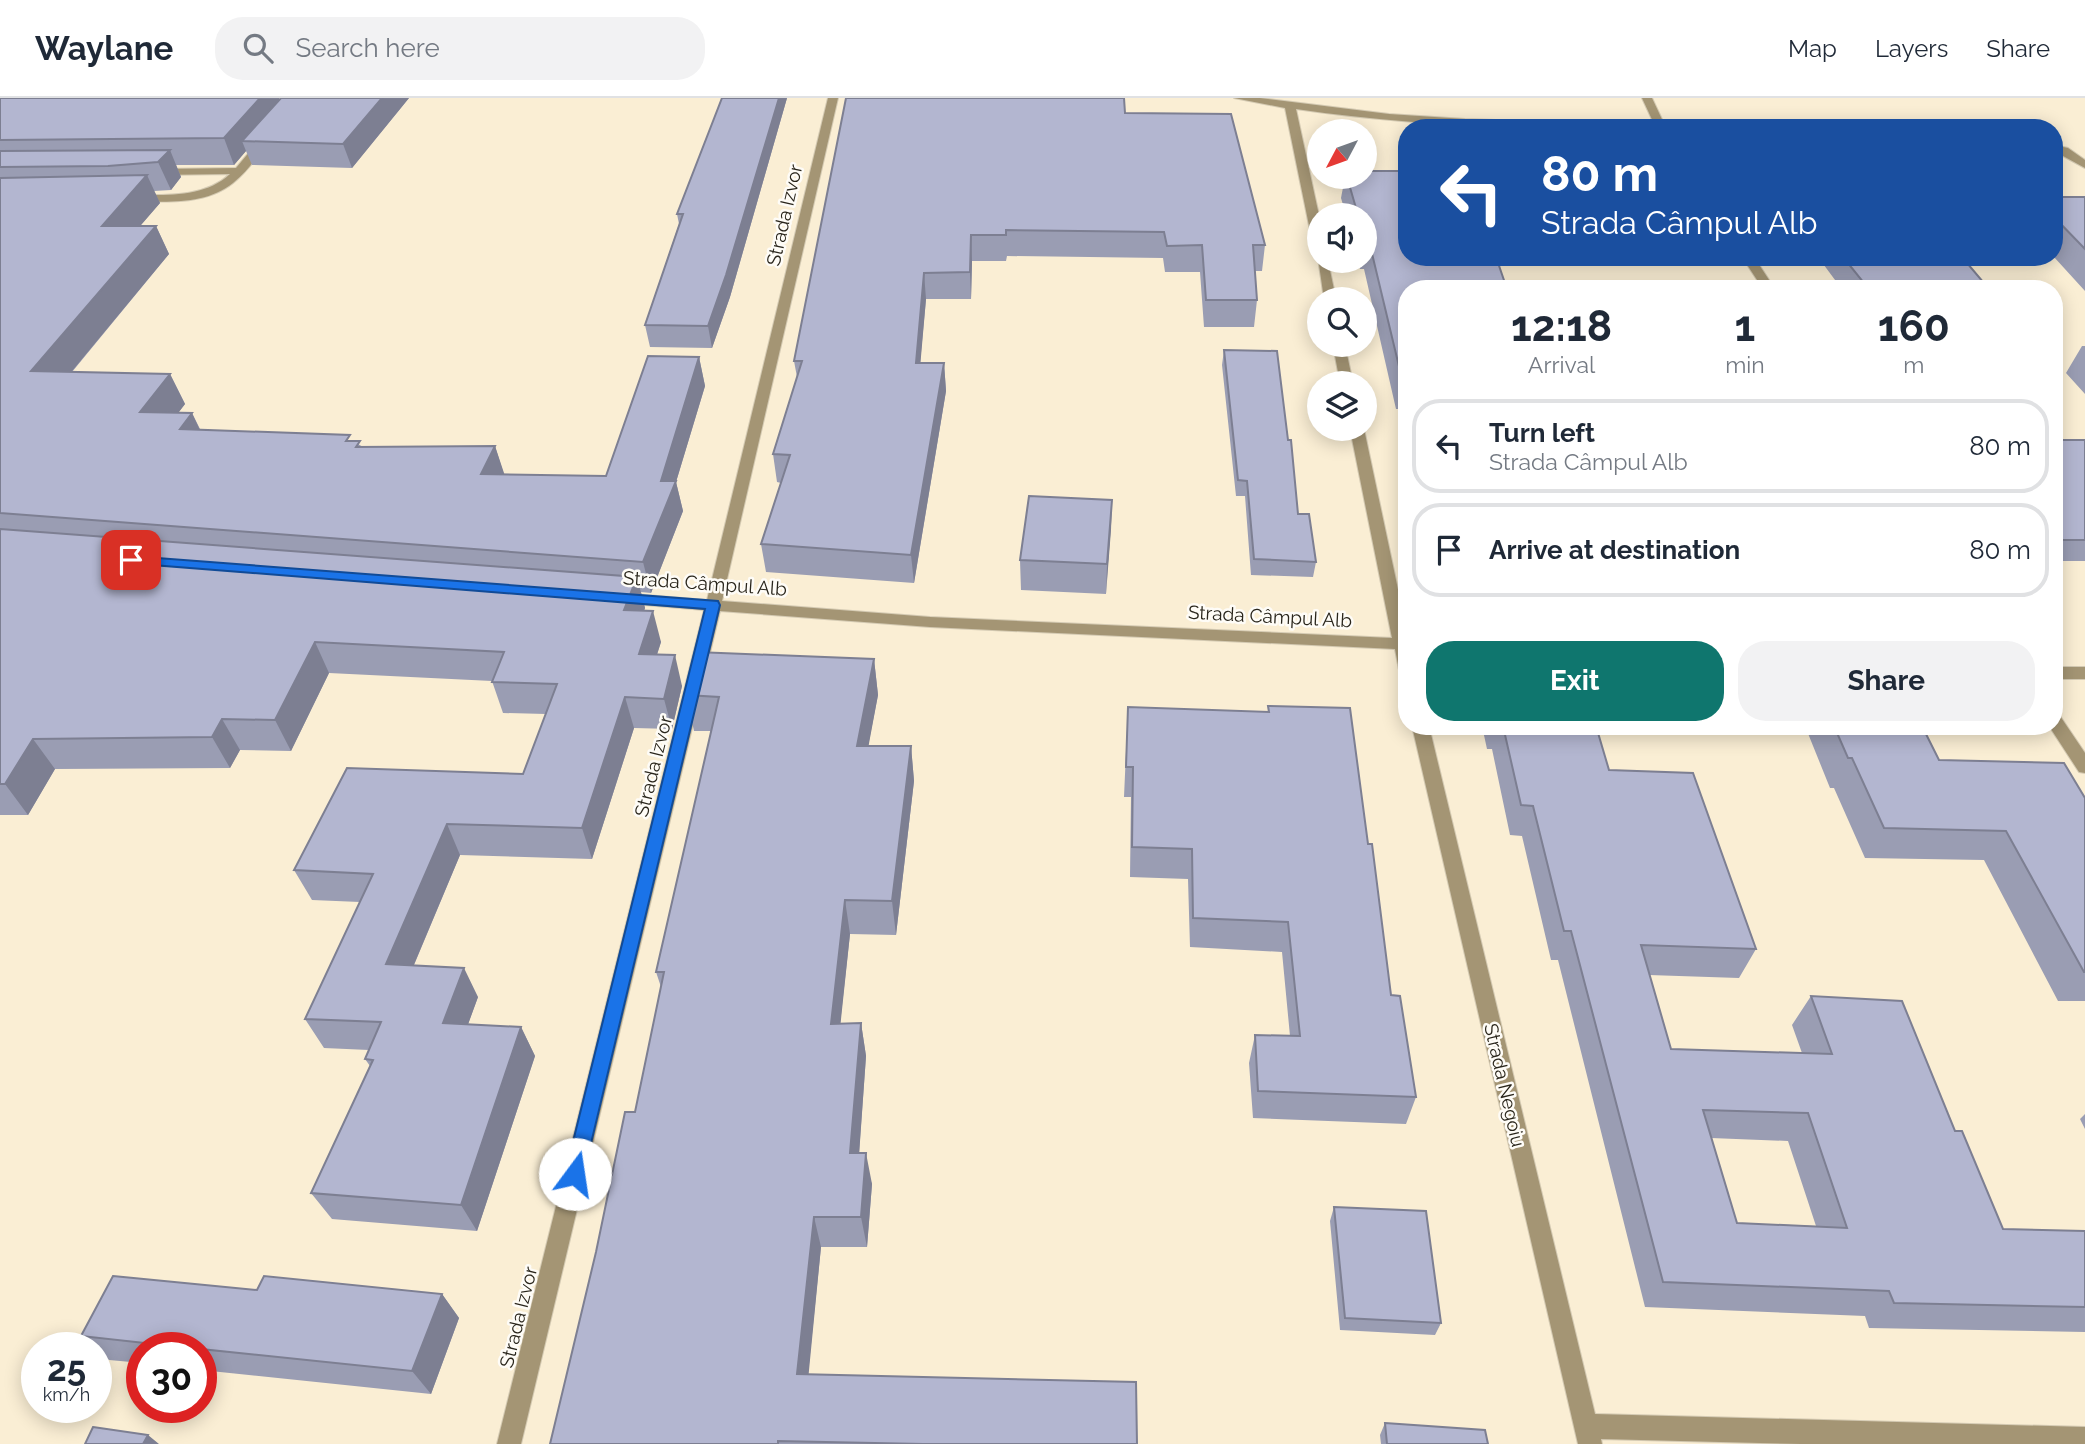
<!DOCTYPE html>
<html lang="en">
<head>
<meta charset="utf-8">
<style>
	body { margin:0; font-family:Raleway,sans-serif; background:#f2f2f3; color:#1f2937; height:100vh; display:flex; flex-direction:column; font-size:26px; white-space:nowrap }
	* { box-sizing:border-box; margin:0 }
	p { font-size:23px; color:#747a83 }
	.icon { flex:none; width:38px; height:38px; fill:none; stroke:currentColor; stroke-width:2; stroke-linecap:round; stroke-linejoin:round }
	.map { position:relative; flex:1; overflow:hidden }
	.panel { position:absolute; left:1398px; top:182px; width:665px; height:455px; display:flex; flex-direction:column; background:#fff; border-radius:28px; box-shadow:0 4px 18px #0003 }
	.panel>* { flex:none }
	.guide { position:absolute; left:1398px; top:21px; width:665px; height:147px; border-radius:28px; box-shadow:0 4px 18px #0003; background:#1a4fa0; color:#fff; overflow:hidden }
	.needle { width:46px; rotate:229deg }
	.buttons { position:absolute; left:1307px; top:21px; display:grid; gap:14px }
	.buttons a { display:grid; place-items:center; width:70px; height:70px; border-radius:50%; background:#fff; box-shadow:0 4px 18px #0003; font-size:35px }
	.speed { position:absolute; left:21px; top:1234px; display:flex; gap:14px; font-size:35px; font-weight:700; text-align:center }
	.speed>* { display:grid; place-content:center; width:91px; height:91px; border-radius:50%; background:#fff; box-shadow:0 4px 18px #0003; line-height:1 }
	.speed small { font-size:18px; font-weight:400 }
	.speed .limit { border:10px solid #d22; background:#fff; color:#111 }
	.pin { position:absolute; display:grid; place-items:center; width:60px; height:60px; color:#fff; margin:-30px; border-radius:14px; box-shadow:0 4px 10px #0006 }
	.me { position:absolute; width:77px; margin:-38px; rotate:14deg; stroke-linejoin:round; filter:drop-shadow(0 0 5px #0008) }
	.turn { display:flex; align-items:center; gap:24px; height:147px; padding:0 28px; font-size:32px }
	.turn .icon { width:91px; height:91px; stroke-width:2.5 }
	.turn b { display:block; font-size:49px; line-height:60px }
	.eta { display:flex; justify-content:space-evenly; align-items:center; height:119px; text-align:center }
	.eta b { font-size:42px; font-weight:700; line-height:49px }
	.cta { display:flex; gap:14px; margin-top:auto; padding:14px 28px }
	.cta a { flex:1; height:80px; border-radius:28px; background:#0f766e; color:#fff; font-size:28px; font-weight:700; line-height:80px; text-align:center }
	.cta a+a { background:#f2f2f3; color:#1f2937 }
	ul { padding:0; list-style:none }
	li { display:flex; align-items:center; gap:21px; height:94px; margin:0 14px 10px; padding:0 14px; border:4px solid #e0e1e3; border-radius:28px }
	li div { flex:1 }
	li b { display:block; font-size:26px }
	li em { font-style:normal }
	header { display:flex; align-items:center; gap:42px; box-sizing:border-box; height:98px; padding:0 35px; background:#fff; border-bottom:2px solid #e0e1e3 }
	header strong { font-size:33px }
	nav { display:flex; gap:38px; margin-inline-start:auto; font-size:24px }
	.search { width:490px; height:63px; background:#f2f2f3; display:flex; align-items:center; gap:18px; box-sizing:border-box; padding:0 24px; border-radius:28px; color:#747a83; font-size:26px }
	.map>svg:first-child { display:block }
</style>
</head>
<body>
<header>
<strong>Waylane</strong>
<div class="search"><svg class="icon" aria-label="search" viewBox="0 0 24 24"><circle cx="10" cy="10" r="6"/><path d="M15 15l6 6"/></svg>Search here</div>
<nav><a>Map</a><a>Layers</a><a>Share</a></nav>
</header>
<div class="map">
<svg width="2085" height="1346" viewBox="0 0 2085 1346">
	<rect width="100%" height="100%" fill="#faeed4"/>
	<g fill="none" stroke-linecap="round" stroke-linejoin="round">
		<defs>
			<path id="service" d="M 1642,0 L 1652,0 L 1666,30 L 1656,30 Z"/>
			<path id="minor" d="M 828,0 L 838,0 L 722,503 L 930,519 L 1392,540 L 1350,331 L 1364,331 L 1407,534 L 1407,578 L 1399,572 L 1395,551 L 930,529 L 720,513 L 521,1346 L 497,1346 L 704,512 L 621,505 L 613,500 L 621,495 L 707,502 Z
				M 1234,0 L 1260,0 L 1389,16 L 1465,21 L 1616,26 L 1843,27 L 1848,30 C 1664,30 1478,38 1296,11 L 1320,122 L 1320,155 L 1314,152 L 1285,10 Z
				M 265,39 L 270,42 L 269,44 C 258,58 247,74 233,85 C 206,107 166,104 133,103 L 127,100 L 133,97 C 166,97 204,100 230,76 L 157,77 L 152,74 L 157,71 L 236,70 L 261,40 Z
				M 2054,47 L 2068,50 L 2085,62 L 2085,70 L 2054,53 Z
				M 1742,159 L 1754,159 L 1775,191 L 1763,191 Z
				M 1318,160 L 1328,163 L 1336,201 L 1324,201 Z
				M 1333,247 L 1345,247 L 1353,285 L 1340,285 Z
				M 2054,569 L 2085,569 L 2085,581 L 2054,581 Z
				M 2054,616 L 2060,618 L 2085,655 L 2085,675 L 2079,674 L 2049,628 L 2054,628 Z
				M 1412,628 L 1429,628 L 1595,1316 L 2085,1329 L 2085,1346 L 1801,1346 L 1601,1341 L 1602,1346 L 1578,1346 Z"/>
		</defs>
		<use href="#service" stroke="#d4cab3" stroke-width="2"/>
		<use href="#minor" stroke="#d4cab3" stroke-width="2"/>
		<use href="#service" fill="#a49574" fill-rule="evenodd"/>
		<use href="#minor" fill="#a49574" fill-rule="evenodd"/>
	</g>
	<path fill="#9a9db3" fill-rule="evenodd" d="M 0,0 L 279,0 L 279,2 L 409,0 L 352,70 L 252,67 L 246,53 L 234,67 L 176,67 L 181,79 L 171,92 L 154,93 L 160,105 L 140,128 L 156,128 L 169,156 L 72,274 L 170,276 L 185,306 L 178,315 L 192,315 L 200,331 L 353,343 L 363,349 L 495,348 L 504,377 L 606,378 L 699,259 L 705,288 L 676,384 L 683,413 L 651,495 L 641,494 L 645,510 L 644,513 L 661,544 L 657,557 L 682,588 L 672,631 L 634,630 L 592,761 L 460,757 L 414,867 L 478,899 L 468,926 L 521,929 L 535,958 L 477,1133 L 332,1121 L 311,1095 L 370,968 L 365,961 L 369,952 L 324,950 L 305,921 L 360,804 L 312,802 L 294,772 L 523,676 L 546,616 L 503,615 L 492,583 L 329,575 L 291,653 L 240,652 L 230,670 L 55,671 L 28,717 L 0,717 Z
		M 722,0 L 787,0 L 730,199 L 712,250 L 650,249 L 645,227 L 679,126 L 677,116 Z
		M 1125,15 L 1265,147 L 1262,173 L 1255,173 L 1257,202 L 1254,229 L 1204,229 L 1200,174 L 1165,174 L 1163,160 L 1007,158 L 1006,163 L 972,163 L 971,201 L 926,201 L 920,265 L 944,265 L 946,293 L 914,485 L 766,474 L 761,446 L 781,385 L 777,384 L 773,356 L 797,279 L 794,263 Z
		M 1345,79 L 1365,79 L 1407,191 L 1407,343 L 1400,311 L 1396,311 L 1364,171 L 1360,171 L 1358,163 L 1365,163 L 1365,117 L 1346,117 L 1341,100 Z
		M 2054,99 L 2085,99 L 2085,193 L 2054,159 Z
		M 1818,159 L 1962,159 L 1989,191 L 1833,191 L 1835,186 L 1838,186 Z
		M 2082,248 L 2085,248 L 2085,296 L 2066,275 Z
		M 1224,252 L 1298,416 L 1316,464 L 1313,479 L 1251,477 L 1245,398 L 1236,398 L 1222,267 Z
		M 2054,342 L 2085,342 L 2085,463 L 2054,463 Z
		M 1112,402 L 1106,496 L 1021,492 L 1020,462 Z
		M 874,561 L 878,597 L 868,648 L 911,648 L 914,683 L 896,837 L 850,836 L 840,926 L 861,925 L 866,958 L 859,1055 L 872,1086 L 867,1149 L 821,1149 L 808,1276 L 1137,1346 L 550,1346 L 635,1014 L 661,889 L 656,874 L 711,633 L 694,633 L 686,597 Z
		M 1268,608 L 1368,746 L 1391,897 L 1416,999 L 1406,1026 L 1253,1020 L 1249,965 L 1255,937 L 1290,938 L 1282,854 L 1190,849 L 1188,781 L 1130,779 L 1131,699 L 1124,699 L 1128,609 L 1268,614 Z
		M 1482,628 L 1596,628 L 1609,672 L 1756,851 L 1739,880 L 1649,877 L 1671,951 L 1802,955 L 1792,927 L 1811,898 L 1955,1033 L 2003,1131 L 2085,1133 L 2085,1234 L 1869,1230 L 1865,1218 L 1645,1209 L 1558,862 L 1551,862 L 1522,738 L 1510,737 L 1492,651 L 1487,651 ZM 1711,1040 L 1788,1043 L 1816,1128 L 1737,1125 Z
		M 1805,628 L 1922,628 L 1939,662 L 2085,700 L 2085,903 L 2058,903 L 1984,762 L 1865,760 L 1834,690 L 1830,690 Z
		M 2085,1016 L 2085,1031 L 2080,1021 Z
		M 1334,1109 L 1441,1225 L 1435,1237 L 1340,1232 L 1330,1123 Z
		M 442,1196 L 459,1220 L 431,1296 L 201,1272 L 201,1250 L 142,1250 L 142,1265 L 109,1262 L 96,1251 L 96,1250 L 94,1250 L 81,1238 Z
		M 1385,1325 L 1488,1346 L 1381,1346 L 1380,1337 Z"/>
	<path fill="#7d7f92" d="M 260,0 L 279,0 L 283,12 L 242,43 L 246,53 L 234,67 L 224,40 Z
		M 382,0 L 409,0 L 352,70 L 343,46 Z
		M 779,0 L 787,0 L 730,199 L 712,250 L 708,228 Z
		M 170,52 L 181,79 L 171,92 L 158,64 Z
		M 147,77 L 160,105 L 116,156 L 102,128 Z
		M 156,128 L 169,156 L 48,302 L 31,273 Z
		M 971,137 L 972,163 L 971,201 L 970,174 Z
		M 924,175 L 926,201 L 918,293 L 916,265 Z
		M 699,259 L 705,288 L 676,384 L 683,413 L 651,495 L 643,464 L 661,383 Z
		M 944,265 L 946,293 L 914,485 L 911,457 Z
		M 170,276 L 185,306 L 156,344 L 140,314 Z
		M 192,315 L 206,345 L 180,331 Z
		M 495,348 L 505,378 L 481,376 Z
		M 1112,402 L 1111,432 L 1106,496 L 1107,466 Z
		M 637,479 L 645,510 L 632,543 L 624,512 Z
		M 653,513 L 661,544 L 647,586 L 639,556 Z
		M 315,544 L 329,575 L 291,653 L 275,622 Z
		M 675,557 L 682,588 L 672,631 L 664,601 Z
		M 874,561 L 878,597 L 862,683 L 857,648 Z
		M 625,599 L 634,630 L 592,761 L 582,730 Z
		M 222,621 L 240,652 L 230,670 L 212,639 Z
		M 33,641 L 55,671 L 28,717 L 5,686 Z
		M 911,648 L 914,683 L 896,837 L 892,803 Z
		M 447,726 L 460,757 L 402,895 L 386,866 Z
		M 845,802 L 850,836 L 837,959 L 831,926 Z
		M 464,870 L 478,899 L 458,954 L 443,925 Z
		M 861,925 L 866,958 L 857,1086 L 850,1055 Z
		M 521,929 L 535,958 L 477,1133 L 461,1107 Z
		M 866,1055 L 872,1086 L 867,1149 L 861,1119 Z
		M 814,1119 L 821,1149 L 806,1303 L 797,1276 Z
		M 442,1196 L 459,1220 L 431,1296 L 412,1273 Z
		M 148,1337 L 159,1346 L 143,1346 Z"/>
	<path fill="#b3b6d0" stroke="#7d7f92" stroke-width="2" fill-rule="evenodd" d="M 0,0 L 260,0 L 224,40 L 0,42 Z
		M 281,0 L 382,0 L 343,46 L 242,43 Z
		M 722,0 L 779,0 L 726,177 L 708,228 L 645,227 L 683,116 L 677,116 Z
		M 846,0 L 1124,0 L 1125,15 L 1231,16 L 1265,147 L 1253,147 L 1257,202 L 1206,202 L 1202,147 L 1167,148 L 1164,134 L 1006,132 L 1006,137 L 971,137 L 970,174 L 924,175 L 916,265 L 944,265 L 911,457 L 761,446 L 790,357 L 773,356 L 802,263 L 794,263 Z
		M 170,52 L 158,64 L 108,68 L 0,69 L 0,53 Z
		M 1365,73 L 1401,73 L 1407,90 L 1407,159 L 1496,159 L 1507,191 L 1407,191 L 1407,286 L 1406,282 L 1402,281 L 1369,143 L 1365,143 L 1365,117 L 1358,117 L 1347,79 L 1365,79 Z
		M 147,77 L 102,128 L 156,128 L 31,273 L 170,276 L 140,314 L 192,315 L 180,331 L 350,337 L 346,343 L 360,343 L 356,349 L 495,348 L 481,376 L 606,378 L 648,258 L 699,259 L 661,383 L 676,383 L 643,464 L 0,415 L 0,80 Z
		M 2054,99 L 2085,99 L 2085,151 L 2054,119 Z
		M 1843,159 L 1962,159 L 1989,191 L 1839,191 L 1835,186 L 1864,185 Z
		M 1224,252 L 1277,253 L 1288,342 L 1291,342 L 1298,416 L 1309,416 L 1316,464 L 1254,461 L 1247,383 L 1238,382 Z
		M 2054,342 L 2085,342 L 2085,442 L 2054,442 Z
		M 1029,398 L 1112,402 L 1107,466 L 1020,462 Z
		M 0,431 L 637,479 L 624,512 L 653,513 L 639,556 L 675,557 L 664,601 L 625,599 L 582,730 L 447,726 L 386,866 L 464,870 L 443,925 L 521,929 L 461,1107 L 311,1095 L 373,962 L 365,961 L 381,924 L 305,921 L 373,776 L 294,772 L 347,670 L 523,676 L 557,586 L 492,584 L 504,554 L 315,544 L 275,622 L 222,621 L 212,639 L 33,641 L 5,686 L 0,686 Z
		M 696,554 L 874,561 L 857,648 L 911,648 L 892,803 L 845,802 L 831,926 L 861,925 L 850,1055 L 866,1055 L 861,1119 L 814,1119 L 797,1276 L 1136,1284 L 1137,1346 L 923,1346 L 778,1343 L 778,1346 L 550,1346 L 596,1154 L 625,1014 L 635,1014 L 664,874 L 656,874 L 719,599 L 686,597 Z
		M 1268,608 L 1350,610 L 1368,746 L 1372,746 L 1391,897 L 1400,898 L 1416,999 L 1258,993 L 1255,937 L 1300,938 L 1288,824 L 1193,820 L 1192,751 L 1132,749 L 1133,669 L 1126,669 L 1128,609 L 1269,614 Z
		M 1503,628 L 1596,628 L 1609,672 L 1693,675 L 1756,851 L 1641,847 L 1671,951 L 1832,956 L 1811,898 L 1902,903 L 1955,1033 L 1962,1033 L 2003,1131 L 2085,1133 L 2085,1209 L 1894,1205 L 1889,1193 L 1663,1184 L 1571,833 L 1564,833 L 1533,708 L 1521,707 ZM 1703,1012 L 1808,1015 L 1847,1130 L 1737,1125 Z
		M 1834,628 L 1922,628 L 1939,662 L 2064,665 L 2085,700 L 2085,874 L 2084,874 L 2006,733 L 1884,730 L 1852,660 L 1848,660 Z
		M 1334,1109 L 1426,1113 L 1441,1225 L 1345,1220 Z
		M 113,1178 L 257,1192 L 264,1178 L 442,1196 L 412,1273 L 201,1251 L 201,1250 L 190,1250 L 81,1238 Z
		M 1385,1325 L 1485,1332 L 1488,1346 L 1387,1346 Z
		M 93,1329 L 148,1337 L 143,1346 L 85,1346 Z"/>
	<path fill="#1a73e8" stroke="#114b97" stroke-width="2" d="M 131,458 L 718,503 L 720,507 L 582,1083 L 575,1085 L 568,1083 L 565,1076 L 705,511 L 127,465 L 127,459 Z"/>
	<g text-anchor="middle" stroke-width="5" stroke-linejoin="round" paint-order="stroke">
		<g font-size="19" fill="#29251b" stroke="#fefcf7">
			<text transform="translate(784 117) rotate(-77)" y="7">Strada Izvor</text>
			<text transform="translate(705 485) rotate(4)" y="7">Strada Câmpul Alb</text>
			<text transform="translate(1270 518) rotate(3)" y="7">Strada Câmpul Alb</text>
			<text transform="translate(653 668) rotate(-76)" y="7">Strada Izvor</text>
			<text transform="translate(1505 987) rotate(77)" y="7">Strada Negoiu</text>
			<text transform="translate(518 1219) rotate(-76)" y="7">Strada Izvor</text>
		</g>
	</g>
</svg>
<div class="buttons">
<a><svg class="needle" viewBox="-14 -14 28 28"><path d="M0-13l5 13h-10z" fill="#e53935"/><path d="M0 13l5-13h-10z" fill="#747a83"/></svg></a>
<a><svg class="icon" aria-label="sound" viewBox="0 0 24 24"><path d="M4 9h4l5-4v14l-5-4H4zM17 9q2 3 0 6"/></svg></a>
<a><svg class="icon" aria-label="search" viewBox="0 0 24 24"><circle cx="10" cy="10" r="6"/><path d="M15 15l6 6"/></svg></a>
<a><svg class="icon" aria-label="layers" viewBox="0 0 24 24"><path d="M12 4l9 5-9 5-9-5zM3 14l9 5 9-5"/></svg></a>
</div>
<div class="speed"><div>25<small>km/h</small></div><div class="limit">30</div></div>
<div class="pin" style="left:131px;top:462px;background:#d93025"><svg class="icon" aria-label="arrive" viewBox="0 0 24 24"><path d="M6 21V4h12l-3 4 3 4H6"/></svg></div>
<svg class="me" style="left:575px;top:1076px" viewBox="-20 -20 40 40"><circle r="19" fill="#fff"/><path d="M0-13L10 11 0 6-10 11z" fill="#1a73e8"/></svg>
<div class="guide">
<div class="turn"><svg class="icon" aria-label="left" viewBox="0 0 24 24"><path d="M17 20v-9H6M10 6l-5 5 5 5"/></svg><div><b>80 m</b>Strada Câmpul Alb</div></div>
</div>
<section class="panel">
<div class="eta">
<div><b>12:18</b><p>Arrival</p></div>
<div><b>1</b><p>min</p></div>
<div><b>160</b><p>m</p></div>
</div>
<ul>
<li><svg class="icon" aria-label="left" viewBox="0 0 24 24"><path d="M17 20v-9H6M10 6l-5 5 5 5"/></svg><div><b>Turn left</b><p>Strada Câmpul Alb</p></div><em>80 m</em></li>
<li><svg class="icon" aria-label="arrive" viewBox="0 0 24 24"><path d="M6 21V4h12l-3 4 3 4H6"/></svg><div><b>Arrive at destination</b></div><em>80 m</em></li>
</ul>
<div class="cta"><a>Exit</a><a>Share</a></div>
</section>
</div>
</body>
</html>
